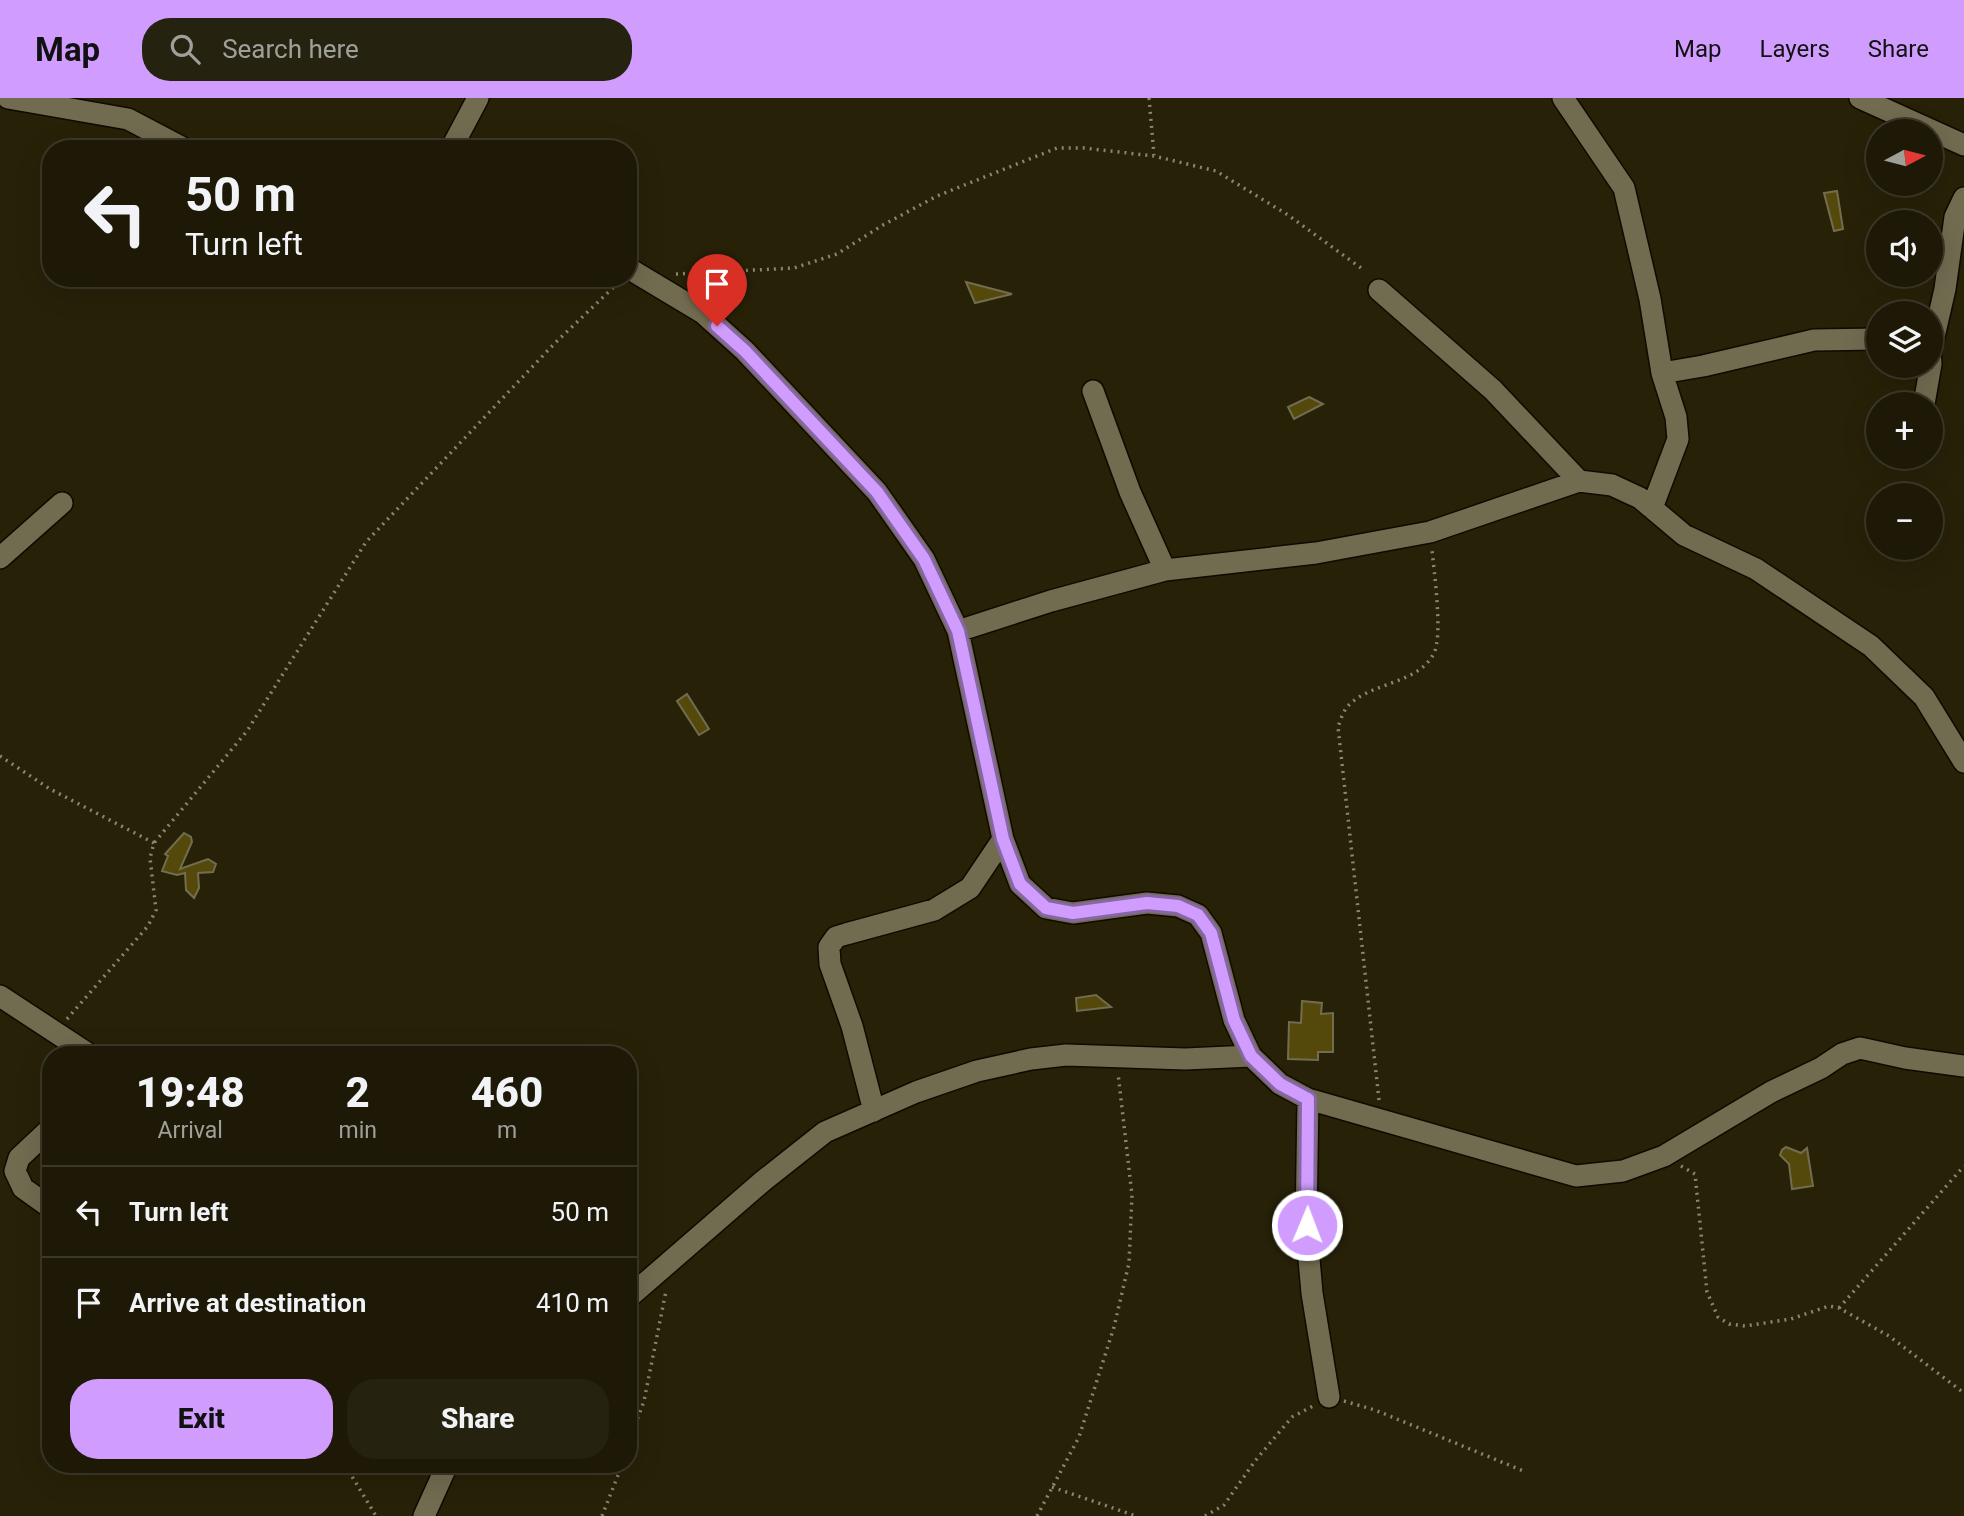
<!DOCTYPE html>
<html lang="en">
<head>
<meta charset="utf-8">
<style>
	body { margin:0; font-family:Roboto,sans-serif; background:#252210; color:#f1f3f6; height:100vh; display:flex; flex-direction:column; font-size:26px; white-space:nowrap }
	* { box-sizing:border-box; margin:0 }
	p { font-size:23px; color:#a0a09b }
	.icon { flex:none; width:38px; height:38px; fill:none; stroke:currentColor; stroke-width:2; stroke-linecap:round; stroke-linejoin:round }
	.map { position:relative; flex:1; overflow:hidden }
	.drawer { position:absolute; left:42px; top:948px; width:595px; height:427px; display:flex; flex-direction:column; background:#1d1906; border-radius:28px; box-shadow:0 7px 28px #0002,0 0 0 2px #3b3828 }
	.drawer>* { flex:none }
	.banner { position:absolute; left:42px; top:42px; width:595px; height:147px; border-radius:28px; box-shadow:0 7px 28px #0002,0 0 0 2px #3b3828; background:#1d1906; color:#f1f3f6; overflow:hidden }
	.needle { width:46px; rotate:83deg }
	.buttons { position:absolute; left:1866px; top:21px; display:grid; gap:14px }
	.buttons a { display:grid; place-items:center; width:77px; height:77px; border-radius:50%; background:#1d1906; box-shadow:0 7px 28px #0002,0 0 0 2px #3b3828; font-size:35px }
	.pin { position:absolute; display:grid; place-items:center; width:60px; height:60px; color:#fff; margin:-72px -30px; border-radius:50% 50% 50% 0; rotate:-45deg; box-shadow:0 0 7px #0007 }
	.pin .icon { rotate:45deg }
	.me { position:absolute; width:77px; margin:-38px; rotate:1deg; stroke-linejoin:round; filter:drop-shadow(0 0 5px #0008) }
	.turn { display:flex; align-items:center; gap:24px; height:147px; padding:0 28px; font-size:32px }
	.turn .icon { width:91px; height:91px; stroke-width:2.5 }
	.turn b { display:block; font-size:49px; line-height:60px }
	.eta { display:flex; justify-content:space-evenly; align-items:center; height:119px; text-align:center }
	.eta b { font-size:42px; font-weight:800; line-height:49px }
	.cta { display:flex; gap:14px; margin-top:auto; padding:14px 28px }
	.cta a { flex:1; height:80px; border-radius:28px; background:#d09dfe; color:#111; font-size:28px; font-weight:800; line-height:80px; text-align:center }
	.cta a+a { background:#252210; color:#f1f3f6 }
	ul { padding:0; list-style:none }
	li { display:flex; align-items:center; gap:21px; height:91px; padding:0 28px; border-top:2px solid #3b3828 }
	li div { flex:1 }
	li b { display:block; font-size:26px }
	li em { font-style:normal }
	header { display:flex; align-items:center; gap:42px; box-sizing:border-box; height:98px; padding:0 35px; background:#d09dfe; color:#111 }
	header strong { font-size:33px }
	nav { display:flex; gap:38px; margin-inline-start:auto; font-size:24px }
	.search { width:490px; height:63px; background:#252210; display:flex; align-items:center; gap:18px; box-sizing:border-box; padding:0 24px; border-radius:28px; color:#a0a09b; font-size:26px }
	.map>svg:first-child { display:block }
</style>
</head>
<body>
<header>
<strong>Map</strong>
<div class="search"><svg class="icon" aria-label="search" viewBox="0 0 24 24"><circle cx="10" cy="10" r="6"/><path d="M15 15l6 6"/></svg>Search here</div>
<nav><a>Map</a><a>Layers</a><a>Share</a></nav>
</header>
<div class="map">
<svg width="1964" height="1418" viewBox="0 0 1964 1418">
	<rect width="100%" height="100%" fill="#272108"/>
	<path fill="#54490b" stroke="#726d51" stroke-width="2" d="M 1837,93 L 1843,131 L 1834,133 L 1824,95 Z
		M 966,184 L 1012,196 L 975,205 Z
		M 1309,299 L 1323,306 L 1294,321 L 1288,309 Z
		M 687,596 L 709,631 L 699,637 L 677,603 Z
		M 184,735 L 191,739 L 192,744 L 180,771 L 208,761 L 216,766 L 213,774 L 198,775 L 199,790 L 194,800 L 186,792 L 185,775 L 177,777 L 162,773 L 168,758 L 165,756 Z
		M 1096,897 L 1111,909 L 1077,913 L 1076,900 Z
		M 1302,903 L 1322,905 L 1321,916 L 1333,915 L 1333,954 L 1318,954 L 1318,962 L 1288,961 L 1289,924 L 1301,925 Z
		M 1786,1049 L 1801,1055 L 1807,1050 L 1813,1088 L 1792,1091 L 1789,1066 L 1780,1057 L 1782,1052 Z"/>
	<g fill="none" stroke-linecap="round" stroke-linejoin="round">
		<defs>
			<path id="minor" d="M 8,0 L 128,21 L 185,51
				M 1563,0 L 1624,90 L 1650,201 L 1662,275 L 1676,319 L 1678,341 L 1652,410
				M 1860,0 L 1964,47
				M 451,51 L 478,0
				M 628,170 L 703,215 L 745,253 L 877,394 L 924,461 L 958,533 L 1003,741 L 1020,786 L 1046,810 L 1073,815 L 1147,805 L 1178,808 L 1198,817 L 1211,835 L 1234,922 L 1251,958 L 1280,986 L 1308,1001 L 1576,1078 L 1623,1073 L 1664,1058 L 1771,994 L 1821,970 L 1842,956 L 1860,950 L 1905,960 L 1964,968
				M 1379,192 L 1493,292 L 1579,383
				M 1931,252 L 1945,191 L 1955,119 L 1964,100
				M 1662,275 L 1703,268 L 1814,242 L 1878,241
				M 1093,293 L 1130,394 L 1165,472
				M 1924,306 L 1931,266 L 1930,251
				M 0,460 L 62,405
				M 958,533 L 1051,503 L 1165,472 L 1316,455 L 1430,434 L 1579,383 L 1612,387 L 1640,400 L 1684,437 L 1756,471 L 1871,548 L 1924,599 L 1964,664
				M 0,898 L 90,957
				M 1308,1001 L 1306,1127 L 1312,1195 L 1329,1299
				M 874,1013 L 852,928 L 830,866 L 829,849 L 836,839 L 846,836 L 934,812 L 970,790 L 1003,741
				M 51,1030 L 19,1060 L 15,1073 L 23,1090 L 51,1110
				M 628,1200 L 763,1083 L 825,1034 L 916,994 L 977,973 L 1031,961 L 1066,957 L 1185,961 L 1251,958
				M 424,1418 L 447,1367"/>
		</defs>
		<use href="#minor" stroke="#100a00" stroke-width="24"/>
		<path stroke="#8b8672" stroke-width="3.5" stroke-dasharray="2 5" stroke-linecap="butt" d="M 1149,0 L 1154,57
			M 676,176 L 794,170 L 837,156 L 883,127 L 937,98 L 1057,50 L 1084,50 L 1154,58 L 1216,73 L 1288,117 L 1361,170
			M 0,658 L 50,691 L 154,745
			M 67,921 L 148,828 L 156,812 L 150,760 L 154,745 L 247,633 L 366,444 L 554,246 L 619,184
			M 1379,1002 L 1338,629 C 1340,623 1343,614 1347,609 C 1369,584 1418,587 1434,555 C 1443,537 1434,474 1432,452
			M 1681,1068 L 1695,1076 L 1707,1194 L 1718,1219 L 1729,1226 L 1745,1228 L 1791,1221 L 1829,1208 L 1839,1210 L 1889,1238 L 1964,1295
			M 1839,1210 L 1964,1068
			M 1344,1303 L 1375,1312 L 1526,1374
			M 628,1347 L 644,1303 L 666,1193
			M 345,1367 L 376,1418
			M 1052,1389 L 1136,1418
			M 602,1418 L 622,1367
			M 1037,1418 L 1079,1339 L 1114,1229 L 1129,1165 L 1132,1097 L 1118,975
			M 1205,1418 L 1224,1407 L 1255,1363 L 1292,1319 L 1315,1307"/>
		<use href="#minor" stroke="#716b50" stroke-width="21"/>
	</g>
	<g fill="none" stroke-linecap="round" stroke-linejoin="round">
		<defs>
			<path id="route" d="M 717,228 L 745,253 L 877,394 L 924,461 L 958,533 L 1003,741 L 1020,786 L 1046,810 L 1073,815 L 1147,805 L 1178,808 L 1198,817 L 1211,835 L 1234,922 L 1251,958 L 1280,986 L 1308,1001 L 1307,1127"/>
		</defs>
		<use href="#route" stroke="#8766a5" stroke-width="18"/>
		<use href="#route" stroke="#d09dfe" stroke-width="12"/>
	</g>
</svg>
<div class="buttons">
<a><svg class="needle" viewBox="-14 -14 28 28"><path d="M0-13l5 13h-10z" fill="#e53935"/><path d="M0 13l5-13h-10z" fill="#a0a09b"/></svg></a>
<a><svg class="icon" aria-label="sound" viewBox="0 0 24 24"><path d="M4 9h4l5-4v14l-5-4H4zM17 9q2 3 0 6"/></svg></a>
<a><svg class="icon" aria-label="layers" viewBox="0 0 24 24"><path d="M12 4l9 5-9 5-9-5zM3 14l9 5 9-5"/></svg></a>
<a>+</a>
<a>−</a>
</div>
<div class="pin" style="left:717px;top:228px;background:#d93025"><svg class="icon" aria-label="arrive" viewBox="0 0 24 24"><path d="M6 21V4h12l-3 4 3 4H6"/></svg></div>
<svg class="me" style="left:1307px;top:1127px" viewBox="-20 -20 40 40"><circle r="17" fill="#d09dfe" stroke="#fff" stroke-width="3"/><path d="M0-11L8 9 0 5-8 9z" fill="#fff"/></svg>
<div class="banner">
<div class="turn"><svg class="icon" aria-label="left" viewBox="0 0 24 24"><path d="M17 20v-9H6M10 6l-5 5 5 5"/></svg><div><b>50 m</b>Turn left</div></div>
</div>
<section class="drawer">
<div class="eta">
<div><b>19:48</b><p>Arrival</p></div>
<div><b>2</b><p>min</p></div>
<div><b>460</b><p>m</p></div>
</div>
<ul>
<li><svg class="icon" aria-label="left" viewBox="0 0 24 24"><path d="M17 20v-9H6M10 6l-5 5 5 5"/></svg><div><b>Turn left</b></div><em>50 m</em></li>
<li><svg class="icon" aria-label="arrive" viewBox="0 0 24 24"><path d="M6 21V4h12l-3 4 3 4H6"/></svg><div><b>Arrive at destination</b></div><em>410 m</em></li>
</ul>
<div class="cta"><a>Exit</a><a>Share</a></div>
</section>
</div>
</body>
</html>
